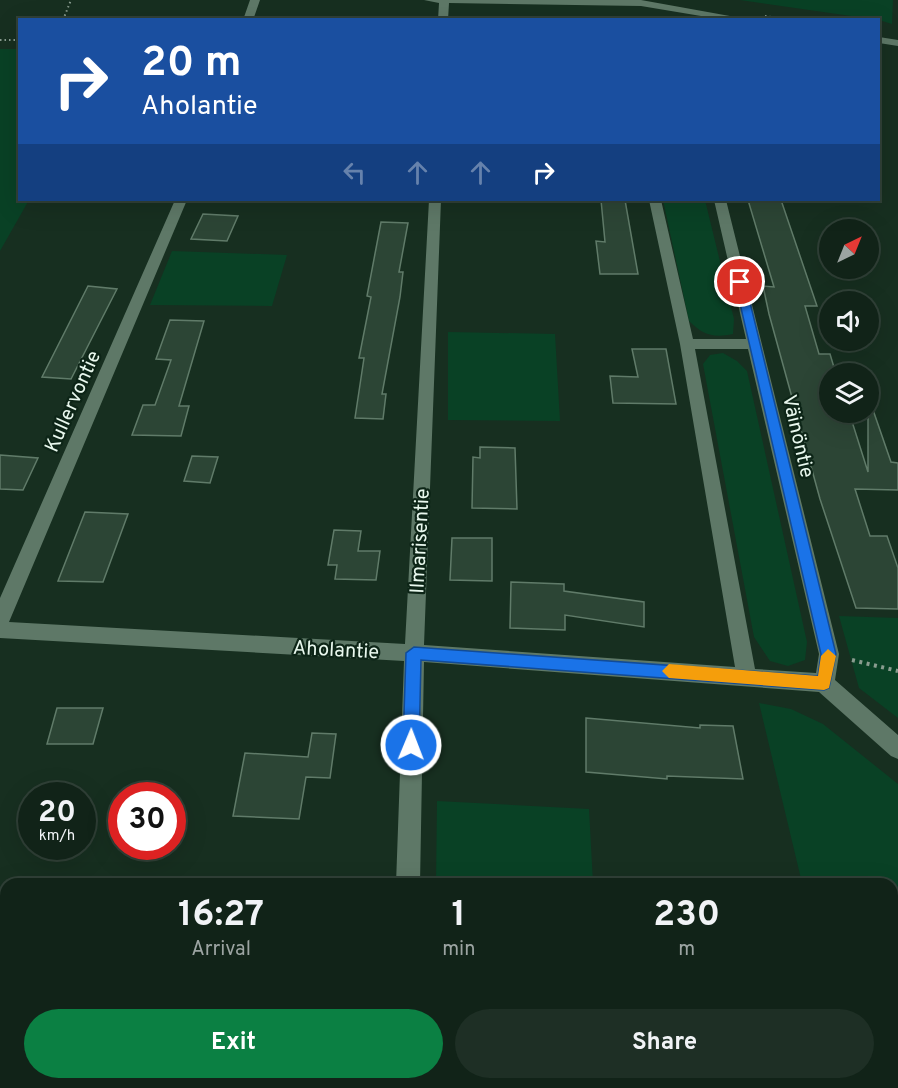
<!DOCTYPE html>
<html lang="en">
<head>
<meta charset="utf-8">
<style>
	body { margin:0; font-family:Overpass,sans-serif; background:#1e2f25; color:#f1f3f6; height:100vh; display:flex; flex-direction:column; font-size:22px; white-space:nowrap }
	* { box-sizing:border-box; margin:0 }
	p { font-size:20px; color:#9ca4a2 }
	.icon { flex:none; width:33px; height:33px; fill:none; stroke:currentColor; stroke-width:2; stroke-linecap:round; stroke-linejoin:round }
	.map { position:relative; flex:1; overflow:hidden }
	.drawer { position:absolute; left:0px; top:878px; width:898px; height:212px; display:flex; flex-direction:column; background:#112318; border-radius:18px 18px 0 0; box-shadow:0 6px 24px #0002,0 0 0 2px #304037 }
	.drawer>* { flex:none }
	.banner { position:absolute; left:18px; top:18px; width:862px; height:183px; border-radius:0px; box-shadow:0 6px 24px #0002,0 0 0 2px #304037; background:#1a4fa0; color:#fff; overflow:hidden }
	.needle { width:39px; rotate:43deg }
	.fabs { position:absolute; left:819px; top:219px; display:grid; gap:12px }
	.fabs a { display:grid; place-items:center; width:60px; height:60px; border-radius:50%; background:#112318; box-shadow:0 6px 24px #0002,0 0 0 2px #304037; font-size:30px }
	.speed { position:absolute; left:18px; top:782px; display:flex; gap:12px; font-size:30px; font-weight:700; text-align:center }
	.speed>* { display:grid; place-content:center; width:78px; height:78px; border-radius:50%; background:#112318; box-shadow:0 6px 24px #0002,0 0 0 2px #304037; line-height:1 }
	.speed small { font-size:15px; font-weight:400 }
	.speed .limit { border:9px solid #d22; background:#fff; color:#111 }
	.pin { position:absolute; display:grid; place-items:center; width:51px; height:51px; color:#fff; margin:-26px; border:3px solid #fff; border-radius:50%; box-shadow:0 2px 6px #0007 }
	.me { position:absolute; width:66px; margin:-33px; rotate:1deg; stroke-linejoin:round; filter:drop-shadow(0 0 4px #0008) }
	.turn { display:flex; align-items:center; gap:21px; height:126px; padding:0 24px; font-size:27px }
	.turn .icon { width:78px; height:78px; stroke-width:2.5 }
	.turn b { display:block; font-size:42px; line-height:51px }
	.lanes { display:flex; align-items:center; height:57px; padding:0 24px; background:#0003; justify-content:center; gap:30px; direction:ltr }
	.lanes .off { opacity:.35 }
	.eta { display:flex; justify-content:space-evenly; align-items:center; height:102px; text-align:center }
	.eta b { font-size:36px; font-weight:700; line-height:42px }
	.button { display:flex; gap:12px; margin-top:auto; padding:12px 24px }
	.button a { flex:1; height:69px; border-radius:36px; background:#0b8043; color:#fff; font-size:24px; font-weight:700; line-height:69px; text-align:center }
	.button a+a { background:#1e2f25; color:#f1f3f6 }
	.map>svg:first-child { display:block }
</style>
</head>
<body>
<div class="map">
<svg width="898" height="1088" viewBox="0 0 898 1088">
	<rect width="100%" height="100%" fill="#172f20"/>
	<path fill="#094125" d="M 740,0 L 893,0 L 892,24 L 879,20 Z
		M 0,49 L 19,49 L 20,200 L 29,200 L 0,251 Z
		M 663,200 L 705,200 L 734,319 L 733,334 C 713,338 703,335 689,321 Z
		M 172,251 L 287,255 L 272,306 L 150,305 Z
		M 448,332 L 555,334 L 560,421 L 448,420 Z
		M 723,353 L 737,361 L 747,371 L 807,642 L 805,660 L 788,666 L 770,661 L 754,637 L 703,364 L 710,355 Z
		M 839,616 L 898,618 L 898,718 L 859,688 Z
		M 759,703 L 791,709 L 823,724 L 898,784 L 898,953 L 893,970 L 892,884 L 802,883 Z
		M 437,801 L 589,809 L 593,883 L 436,883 Z"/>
	<path fill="#2c4535" stroke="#607b69" stroke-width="1.5" d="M 601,200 L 625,200 L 638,274 L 600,274 L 596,241 L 605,242 Z
		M 748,200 L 781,200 L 817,306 L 805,306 L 819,354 L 830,354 L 836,374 L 830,374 L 830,412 L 849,412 L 868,472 L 868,408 L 872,407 L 891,462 L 898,463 L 898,490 L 855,489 L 870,536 L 887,536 L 898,568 L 898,609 L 856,608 L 820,499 L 769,314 L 763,286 L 774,287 Z
		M 203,214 L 238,216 L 227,241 L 191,239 Z
		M 381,222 L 408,223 L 399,272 L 403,272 L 400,297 L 382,394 L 386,394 L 383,419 L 355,418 L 364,358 L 359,358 L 371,297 L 367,296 Z
		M 88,286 L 117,289 L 71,379 L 42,377 Z
		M 170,320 L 204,321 L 179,406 L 189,406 L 181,436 L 132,435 L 143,405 L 155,405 L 171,360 L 156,359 Z
		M 632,349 L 666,349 L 676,404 L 613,403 L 610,376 L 638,377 Z
		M 480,447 L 515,448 L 517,509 L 472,508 L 473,457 L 480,458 Z
		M 0,455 L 38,458 L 23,490 L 0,489 Z
		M 192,456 L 218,457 L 210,483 L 184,481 Z
		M 85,512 L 128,514 L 103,582 L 58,581 Z
		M 334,530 L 361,531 L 358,551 L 380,551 L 376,580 L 335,579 L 337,565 L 328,565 Z
		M 452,538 L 492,538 L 492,581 L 450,580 Z
		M 511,582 L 564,584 L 564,591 L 644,602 L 644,627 L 565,615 L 565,630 L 510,628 Z
		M 57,708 L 103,708 L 93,744 L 47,744 Z
		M 586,718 L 700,728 L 700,725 L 733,726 L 743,779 L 667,776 L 667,779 L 586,772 Z
		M 312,733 L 336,734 L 330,778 L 306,777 L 299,819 L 233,816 L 245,753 L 308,757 Z"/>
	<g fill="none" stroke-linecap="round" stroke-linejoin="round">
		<path stroke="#899c8f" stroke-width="2" stroke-dasharray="1.5 3" stroke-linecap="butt" d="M 765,16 L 791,20
			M 63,20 L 71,0
			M 0,40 L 20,40"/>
		<path stroke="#899c8f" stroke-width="4" stroke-dasharray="3 4.5" stroke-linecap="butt" d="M 852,660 L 898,671"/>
		<path fill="#5e7867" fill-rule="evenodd" d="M 250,0 L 260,0 L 253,20 L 243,20 Z
			M 424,0 L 641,0 L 752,20 L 725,20 L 641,6 L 449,3 L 448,20 L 438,20 L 439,3 Z
			M 879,37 L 898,40 L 898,46 L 879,43 Z
			M 175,200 L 187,200 L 9,622 L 405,644 L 429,200 L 441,200 L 424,645 L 735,667 L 680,344 L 649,200 L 661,200 L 693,339 L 746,339 L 714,200 L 726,200 L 839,654 L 835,680 L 898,735 L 898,759 L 891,756 L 819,692 L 424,662 L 420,884 L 396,884 L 404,661 L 0,638 L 0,598 ZM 695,349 L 748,349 L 819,654 L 816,673 L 755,669 Z
			M 390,1083 L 416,1083 L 416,1088 L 390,1088 Z"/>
	</g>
	<path fill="#1a73e8" stroke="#114b97" stroke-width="1.5" d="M 740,278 L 745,282 L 836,654 L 829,688 L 824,690 L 421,660 L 419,745 L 417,751 L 411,753 L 406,751 L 403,745 L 406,653 L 414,647 L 818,676 L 821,654 L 735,282 Z"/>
	<path fill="#f59e0b" d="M 828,649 L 836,656 L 829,688 L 824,690 L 669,678 L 662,671 L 669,664 L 818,676 L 821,656 Z"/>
	<g text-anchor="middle" stroke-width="4.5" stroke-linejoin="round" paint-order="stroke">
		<g font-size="20" fill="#e9f8ee" stroke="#0d2517">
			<text transform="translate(72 401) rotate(-66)" y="7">Kullervontie</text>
			<text transform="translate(799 436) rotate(77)" y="7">Väinöntie</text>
			<text transform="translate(419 541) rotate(-87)" y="7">Ilmarisentie</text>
			<text transform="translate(336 649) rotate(3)" y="7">Aholantie</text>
		</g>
	</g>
</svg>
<div class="fabs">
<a><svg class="needle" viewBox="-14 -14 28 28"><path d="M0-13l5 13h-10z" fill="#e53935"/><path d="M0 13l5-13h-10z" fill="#9ca4a2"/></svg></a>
<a><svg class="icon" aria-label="sound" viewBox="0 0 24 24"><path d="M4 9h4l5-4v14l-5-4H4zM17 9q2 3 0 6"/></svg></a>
<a><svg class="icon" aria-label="layers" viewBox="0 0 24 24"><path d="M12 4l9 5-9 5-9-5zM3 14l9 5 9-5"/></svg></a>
</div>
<div class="speed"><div>20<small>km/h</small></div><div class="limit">30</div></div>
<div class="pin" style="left:740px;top:282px;background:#d93025"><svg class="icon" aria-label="arrive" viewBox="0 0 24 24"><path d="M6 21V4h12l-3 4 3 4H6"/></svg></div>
<svg class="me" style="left:411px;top:745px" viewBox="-20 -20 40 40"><circle r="17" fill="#1a73e8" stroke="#fff" stroke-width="3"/><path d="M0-11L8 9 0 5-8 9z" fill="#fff"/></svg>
<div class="banner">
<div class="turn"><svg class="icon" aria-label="right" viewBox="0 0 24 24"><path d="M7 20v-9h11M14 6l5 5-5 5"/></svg><div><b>20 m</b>Aholantie</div></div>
<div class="lanes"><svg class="icon off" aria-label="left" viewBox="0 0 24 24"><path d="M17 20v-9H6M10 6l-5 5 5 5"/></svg><svg class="icon off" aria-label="ahead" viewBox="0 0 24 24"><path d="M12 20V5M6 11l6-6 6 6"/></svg><svg class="icon off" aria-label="ahead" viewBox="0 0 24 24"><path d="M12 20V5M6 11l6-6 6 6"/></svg><svg class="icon" aria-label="right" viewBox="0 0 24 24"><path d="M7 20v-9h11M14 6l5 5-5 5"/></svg></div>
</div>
<section class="drawer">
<div class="eta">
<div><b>16:27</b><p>Arrival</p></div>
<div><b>1</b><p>min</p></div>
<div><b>230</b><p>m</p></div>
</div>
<div class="button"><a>Exit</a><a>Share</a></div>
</section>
</div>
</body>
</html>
